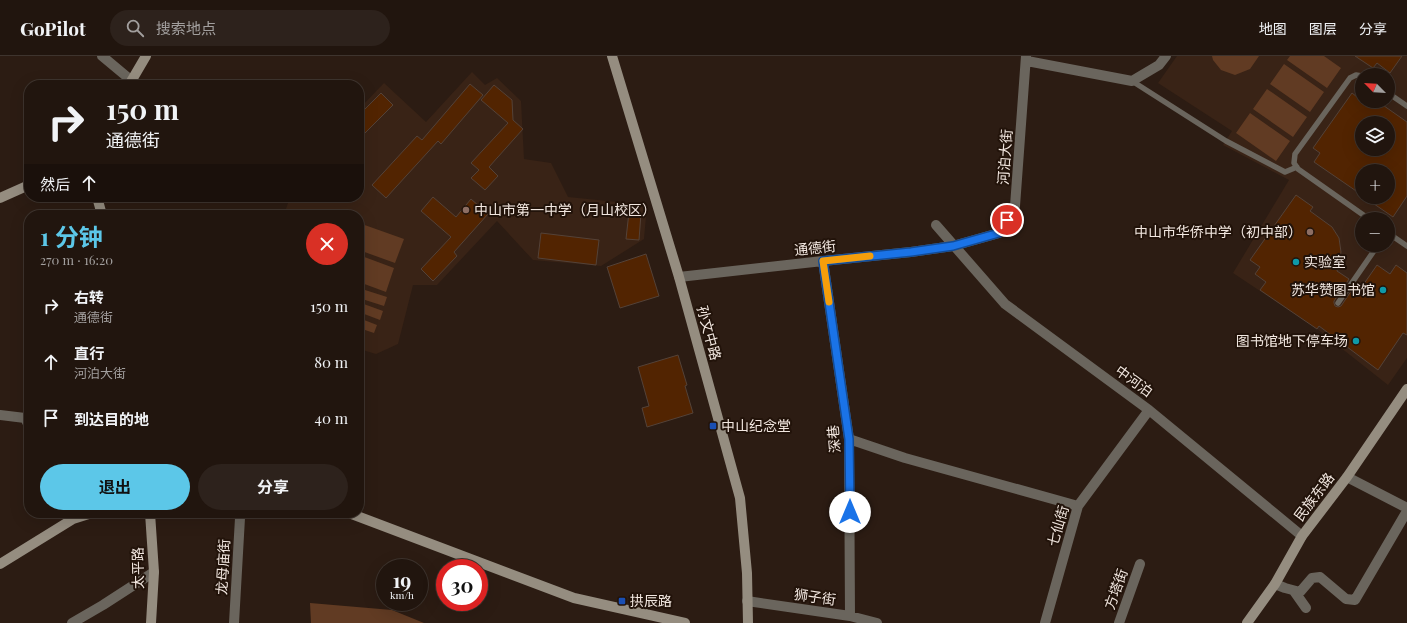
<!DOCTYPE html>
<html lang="zh">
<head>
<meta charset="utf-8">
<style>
	body { margin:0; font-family:"Playfair Display","Noto Sans SC",serif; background:#2d221c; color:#f1f3f6; height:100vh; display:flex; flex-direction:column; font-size:15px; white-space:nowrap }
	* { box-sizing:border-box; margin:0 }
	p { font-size:13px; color:#a29f9e }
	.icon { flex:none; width:22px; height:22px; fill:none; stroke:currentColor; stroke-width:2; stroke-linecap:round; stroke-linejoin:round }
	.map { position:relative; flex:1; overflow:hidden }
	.side { position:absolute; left:24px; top:154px; width:340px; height:308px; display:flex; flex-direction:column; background:#21150e; border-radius:16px; box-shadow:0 4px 16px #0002,0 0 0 1px #3e342e }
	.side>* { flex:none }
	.top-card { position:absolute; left:24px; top:24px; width:340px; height:122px; border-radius:16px; box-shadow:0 4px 16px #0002,0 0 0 1px #3e342e; background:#21150e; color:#f1f3f6; overflow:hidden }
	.needle { width:26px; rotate:294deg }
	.tools { position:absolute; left:1355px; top:12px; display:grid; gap:8px }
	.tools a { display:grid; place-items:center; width:40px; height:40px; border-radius:50%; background:#21150e; box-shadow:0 4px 16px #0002,0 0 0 1px #3e342e; font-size:20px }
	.speed { position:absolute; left:376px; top:503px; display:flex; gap:8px; font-size:20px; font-weight:700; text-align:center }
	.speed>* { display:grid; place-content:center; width:52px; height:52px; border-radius:50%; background:#21150e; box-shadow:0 4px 16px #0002,0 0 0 1px #3e342e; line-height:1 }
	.speed small { font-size:10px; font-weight:400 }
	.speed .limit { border:6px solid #d22; background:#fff; color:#111 }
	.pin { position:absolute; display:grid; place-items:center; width:34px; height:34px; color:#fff; margin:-17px; border:2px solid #fff; border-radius:50%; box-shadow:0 1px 4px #0007 }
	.me { position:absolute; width:44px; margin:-22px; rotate:0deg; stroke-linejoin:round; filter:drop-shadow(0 0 3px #0008) }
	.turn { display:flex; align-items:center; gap:14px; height:84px; padding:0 16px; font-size:18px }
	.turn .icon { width:52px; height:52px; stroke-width:2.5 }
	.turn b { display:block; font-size:28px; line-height:34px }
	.then { display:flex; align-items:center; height:38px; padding:0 16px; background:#0003; gap:8px; font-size:15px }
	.round { display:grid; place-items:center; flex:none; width:42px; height:42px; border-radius:21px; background:#2d221c }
	.head { display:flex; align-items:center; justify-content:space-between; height:68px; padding:0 16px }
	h1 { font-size:24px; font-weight:700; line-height:30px; color:#5cc7e8 }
	.action { display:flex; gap:8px; margin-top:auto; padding:8px 16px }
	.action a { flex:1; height:46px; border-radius:24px; background:#5cc7e8; color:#111; font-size:16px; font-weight:700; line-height:46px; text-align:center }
	.action a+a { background:#2d221c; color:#f1f3f6 }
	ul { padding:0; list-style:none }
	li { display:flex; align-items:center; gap:12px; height:56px; padding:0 16px }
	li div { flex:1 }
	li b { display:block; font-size:15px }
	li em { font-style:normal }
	header { display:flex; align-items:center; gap:24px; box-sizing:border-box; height:56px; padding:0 20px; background:#21150e; border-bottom:1px solid #3e342e }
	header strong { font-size:19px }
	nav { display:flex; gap:22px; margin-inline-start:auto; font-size:14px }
	.search { width:280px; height:36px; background:#2d221c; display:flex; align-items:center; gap:10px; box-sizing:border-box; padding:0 14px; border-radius:22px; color:#a29f9e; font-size:15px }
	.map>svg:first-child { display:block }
</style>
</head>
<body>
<header>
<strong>GoPilot</strong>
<div class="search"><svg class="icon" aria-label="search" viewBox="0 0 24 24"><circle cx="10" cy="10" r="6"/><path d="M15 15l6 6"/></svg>搜索地点</div>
<nav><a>地图</a><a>图层</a><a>分享</a></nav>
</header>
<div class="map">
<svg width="1407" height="567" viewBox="0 0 1407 567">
	<rect width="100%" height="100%" fill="#2c1c13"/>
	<path fill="#392316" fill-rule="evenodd" d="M 1177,0 L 1407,0 L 1407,302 L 1388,329 L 1317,273 L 1233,217 L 1289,124 L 1223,89 L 1232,75 L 1158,27 ZM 1362,19 L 1388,19 L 1388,45 L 1362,45 ZM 1362,67 L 1388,67 L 1388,93 L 1362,93 ZM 1362,115 L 1388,115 L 1388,141 L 1362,141 ZM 1362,163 L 1388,163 L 1388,189 L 1362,189 Z
		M 472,16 L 485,29 L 497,22 L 521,45 L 524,103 L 551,107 L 568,141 L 647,149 L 644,183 L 601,210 L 533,204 L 497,165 L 437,229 L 413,229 L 398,288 L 376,298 L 359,293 L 359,159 L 284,159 L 290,141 L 359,141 L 359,53 L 384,27 L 426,66 Z"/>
	<path fill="#613b23" d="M 1212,0 L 1259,0 L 1250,13 L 1235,19 L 1221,14 L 1213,4 Z
		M 1290,0 L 1324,0 L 1341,12 L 1327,32 L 1287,4 Z
		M 1284,8 L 1324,36 L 1310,56 L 1270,28 Z
		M 1267,33 L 1307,61 L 1293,81 L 1253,53 Z
		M 1250,57 L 1290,85 L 1276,105 L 1236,77 Z
		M 359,167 L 404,183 L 395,207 L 359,194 Z
		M 359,199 L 394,212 L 386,236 L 359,226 Z
		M 365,234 L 387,241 L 384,250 L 362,243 Z
		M 361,247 L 383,255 L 380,264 L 359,256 Z
		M 359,262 L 377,269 L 374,277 L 359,272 Z
		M 310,547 L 392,554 L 424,567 L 311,567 Z"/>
	<path fill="#522401" stroke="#544238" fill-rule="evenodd" d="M 1355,0 L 1402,0 L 1390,17 L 1377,7 L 1373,12 Z
		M 470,28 L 483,39 L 441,88 L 438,85 L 386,142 L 372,129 L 417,80 L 422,84 Z
		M 494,29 L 512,44 L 513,64 L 523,73 L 489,111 L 498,120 L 485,134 L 471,122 L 479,114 L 471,107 L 508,67 L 481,44 Z
		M 381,37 L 393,49 L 359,83 L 359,59 Z
		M 1352,37 L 1362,45 L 1377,45 L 1407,66 L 1407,140 L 1393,161 L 1364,141 L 1388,141 L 1388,115 L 1362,115 L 1362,139 L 1314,106 L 1320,97 L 1313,92 ZM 1362,67 L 1388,67 L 1388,93 L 1362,93 Z
		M 1296,139 L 1313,151 L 1310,155 L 1332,171 L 1339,182 L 1341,196 L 1337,215 L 1349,223 L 1334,245 L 1334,247 L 1335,250 L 1338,251 L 1341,250 L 1356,228 L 1361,232 L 1377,209 L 1390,218 L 1396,209 L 1407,217 L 1407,279 L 1403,277 L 1378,314 L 1319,270 L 1317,273 L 1260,234 L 1266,226 L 1255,218 L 1260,211 L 1250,204 Z
		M 433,141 L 456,161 L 471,143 L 488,158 L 454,196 L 457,200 L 433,225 L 421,213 L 451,181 L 421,155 Z
		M 629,156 L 641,157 L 639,184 L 626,183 Z
		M 541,177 L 599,184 L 596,209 L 538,202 Z
		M 646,198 L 659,240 L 620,252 L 607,211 Z
		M 678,299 L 687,329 L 685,330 L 693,357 L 647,371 L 642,352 L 649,350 L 638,311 Z"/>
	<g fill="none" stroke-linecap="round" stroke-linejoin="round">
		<path stroke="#6a655d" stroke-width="5.5" d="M 1362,20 L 1356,19 L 1350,22 L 1295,98 L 1294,107 L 1298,113 L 1369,163
			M 1132,25 L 1226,85 L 1285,116 L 1297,111
			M 1388,37 L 1407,50
			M 1388,177 L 1407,190
			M 1338,247 L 1378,189"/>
		<path stroke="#6a655d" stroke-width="10" d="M 102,0 L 132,25
			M 1027,5 L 1132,25 L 1159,9 L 1166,0
			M 936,169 L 1005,248 L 1149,354 L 1302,480
			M 823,205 L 849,383 L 850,560
			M 679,221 L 823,205 L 911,196 L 953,190 L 999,177 L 1015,150 L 1026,0
			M 0,359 L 25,362 L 29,370
			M 849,383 L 905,402 L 1078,450
			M 1347,421 L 1407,452
			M 1275,528 L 1285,532 L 1300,536 L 1312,522 L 1320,521 L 1346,543 L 1355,544 L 1407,455
			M 1294,535 L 1306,552
			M 747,545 L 850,560 L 877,567
			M 72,567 L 103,549 L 154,516
			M 234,567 L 240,462 L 242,457
			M 1045,567 L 1078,450 L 1149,354
			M 1119,567 L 1140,508"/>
		<path stroke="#958d80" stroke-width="10" d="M 612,0 L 679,221 L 740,442 L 747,517 L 748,567
			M 129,29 L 146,0
			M 97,141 L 102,159
			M 0,142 L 29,129
			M 150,457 L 154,516 L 151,567
			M 349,457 L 574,542 L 685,567
			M 0,508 L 73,463 L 92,457
			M 1247,567 L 1275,528 L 1302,480 L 1347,421 L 1407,333"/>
	</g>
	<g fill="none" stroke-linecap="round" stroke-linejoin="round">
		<defs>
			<path id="route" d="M 850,456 L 849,383 L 823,205 L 911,196 L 953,190 L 999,177 L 1007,164"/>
		</defs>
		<use href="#route" stroke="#114b97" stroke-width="10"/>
		<use href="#route" stroke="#1a73e8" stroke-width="7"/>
		<path stroke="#f59e0b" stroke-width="7" d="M 829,246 L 823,205 L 870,200"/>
	</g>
	<g fill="#8d6e63" stroke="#22130a" stroke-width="1.5">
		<circle cx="466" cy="154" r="4"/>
		<circle cx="1310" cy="176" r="4"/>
	</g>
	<g fill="#0f9aa8" stroke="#22130a" stroke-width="1.5">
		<circle cx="1296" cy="206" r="4"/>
		<circle cx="1383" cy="234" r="4"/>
		<circle cx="1356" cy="285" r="4"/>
	</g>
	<g fill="#1a4fb4" stroke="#22130a" stroke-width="1.5">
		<rect x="709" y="366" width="8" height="8" rx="2"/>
		<rect x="618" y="541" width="8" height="8" rx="2"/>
	</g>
	<g text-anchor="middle" stroke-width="4" stroke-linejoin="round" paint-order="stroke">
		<g font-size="14" fill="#f2e7e0" stroke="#22130a">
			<text transform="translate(1005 101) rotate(-86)" y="5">河泊大街</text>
			<text transform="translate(815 192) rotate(-6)" y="5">通德街</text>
			<text transform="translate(709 277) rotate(75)" y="5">孙文中路</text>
			<text transform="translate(1134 325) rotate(36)" y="5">中河泊</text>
			<text transform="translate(834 383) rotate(-95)" y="5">深巷</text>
			<text transform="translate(1314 441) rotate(-53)" y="5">民族东路</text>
			<text transform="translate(1058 470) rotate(-73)" y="5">七仙街</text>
			<text transform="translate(223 511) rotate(-87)" y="5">龙母庙街</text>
			<text transform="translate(138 512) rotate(-91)" y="5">太平路</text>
			<text transform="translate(1116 533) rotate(-70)" y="5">方塔街</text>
			<text transform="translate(815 541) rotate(8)" y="5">狮子街</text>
		</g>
		<g font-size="14" fill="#f2e7e0" stroke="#22130a" text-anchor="start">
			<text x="474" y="159">中山市第一中学（月山校区）</text>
			<text x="1302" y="181" text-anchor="end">中山市华侨中学（初中部）</text>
			<text x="1304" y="211">实验室</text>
			<text x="1375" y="239" text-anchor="end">苏华赞图书馆</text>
			<text x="1348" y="290" text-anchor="end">图书馆地下停车场</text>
			<text x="721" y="375">中山纪念堂</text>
			<text x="630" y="550">拱辰路</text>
		</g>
	</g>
</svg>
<div class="tools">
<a><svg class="needle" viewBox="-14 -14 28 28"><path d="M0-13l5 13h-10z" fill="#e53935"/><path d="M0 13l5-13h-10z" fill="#a29f9e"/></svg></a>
<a><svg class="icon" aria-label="layers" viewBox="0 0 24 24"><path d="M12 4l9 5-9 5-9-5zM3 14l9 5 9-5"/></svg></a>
<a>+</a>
<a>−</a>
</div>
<div class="speed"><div>19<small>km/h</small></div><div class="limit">30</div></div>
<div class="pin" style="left:1007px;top:164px;background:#d93025"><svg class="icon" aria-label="arrive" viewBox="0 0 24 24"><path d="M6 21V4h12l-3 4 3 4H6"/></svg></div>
<svg class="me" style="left:850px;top:456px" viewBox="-20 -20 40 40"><circle r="19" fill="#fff"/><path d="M0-13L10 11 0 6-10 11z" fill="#1a73e8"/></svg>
<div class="top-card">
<div class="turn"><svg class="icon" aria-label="right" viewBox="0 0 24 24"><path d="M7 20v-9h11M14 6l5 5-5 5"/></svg><div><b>150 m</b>通德街</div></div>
<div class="then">然后<svg class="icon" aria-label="ahead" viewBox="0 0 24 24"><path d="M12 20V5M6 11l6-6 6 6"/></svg></div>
</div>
<section class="side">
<div class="head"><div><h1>1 分钟</h1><p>270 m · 16:20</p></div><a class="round" style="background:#d93025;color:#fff"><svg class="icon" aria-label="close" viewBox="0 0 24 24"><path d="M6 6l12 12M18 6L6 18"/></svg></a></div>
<ul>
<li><svg class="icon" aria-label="right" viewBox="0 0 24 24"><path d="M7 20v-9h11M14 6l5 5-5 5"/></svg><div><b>右转</b><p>通德街</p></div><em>150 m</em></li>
<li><svg class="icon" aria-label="ahead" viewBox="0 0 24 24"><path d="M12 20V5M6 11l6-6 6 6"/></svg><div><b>直行</b><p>河泊大街</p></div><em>80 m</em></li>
<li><svg class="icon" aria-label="arrive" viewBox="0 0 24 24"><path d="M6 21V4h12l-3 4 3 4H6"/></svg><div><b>到达目的地</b></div><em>40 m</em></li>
</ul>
<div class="action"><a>退出</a><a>分享</a></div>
</section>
</div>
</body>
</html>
